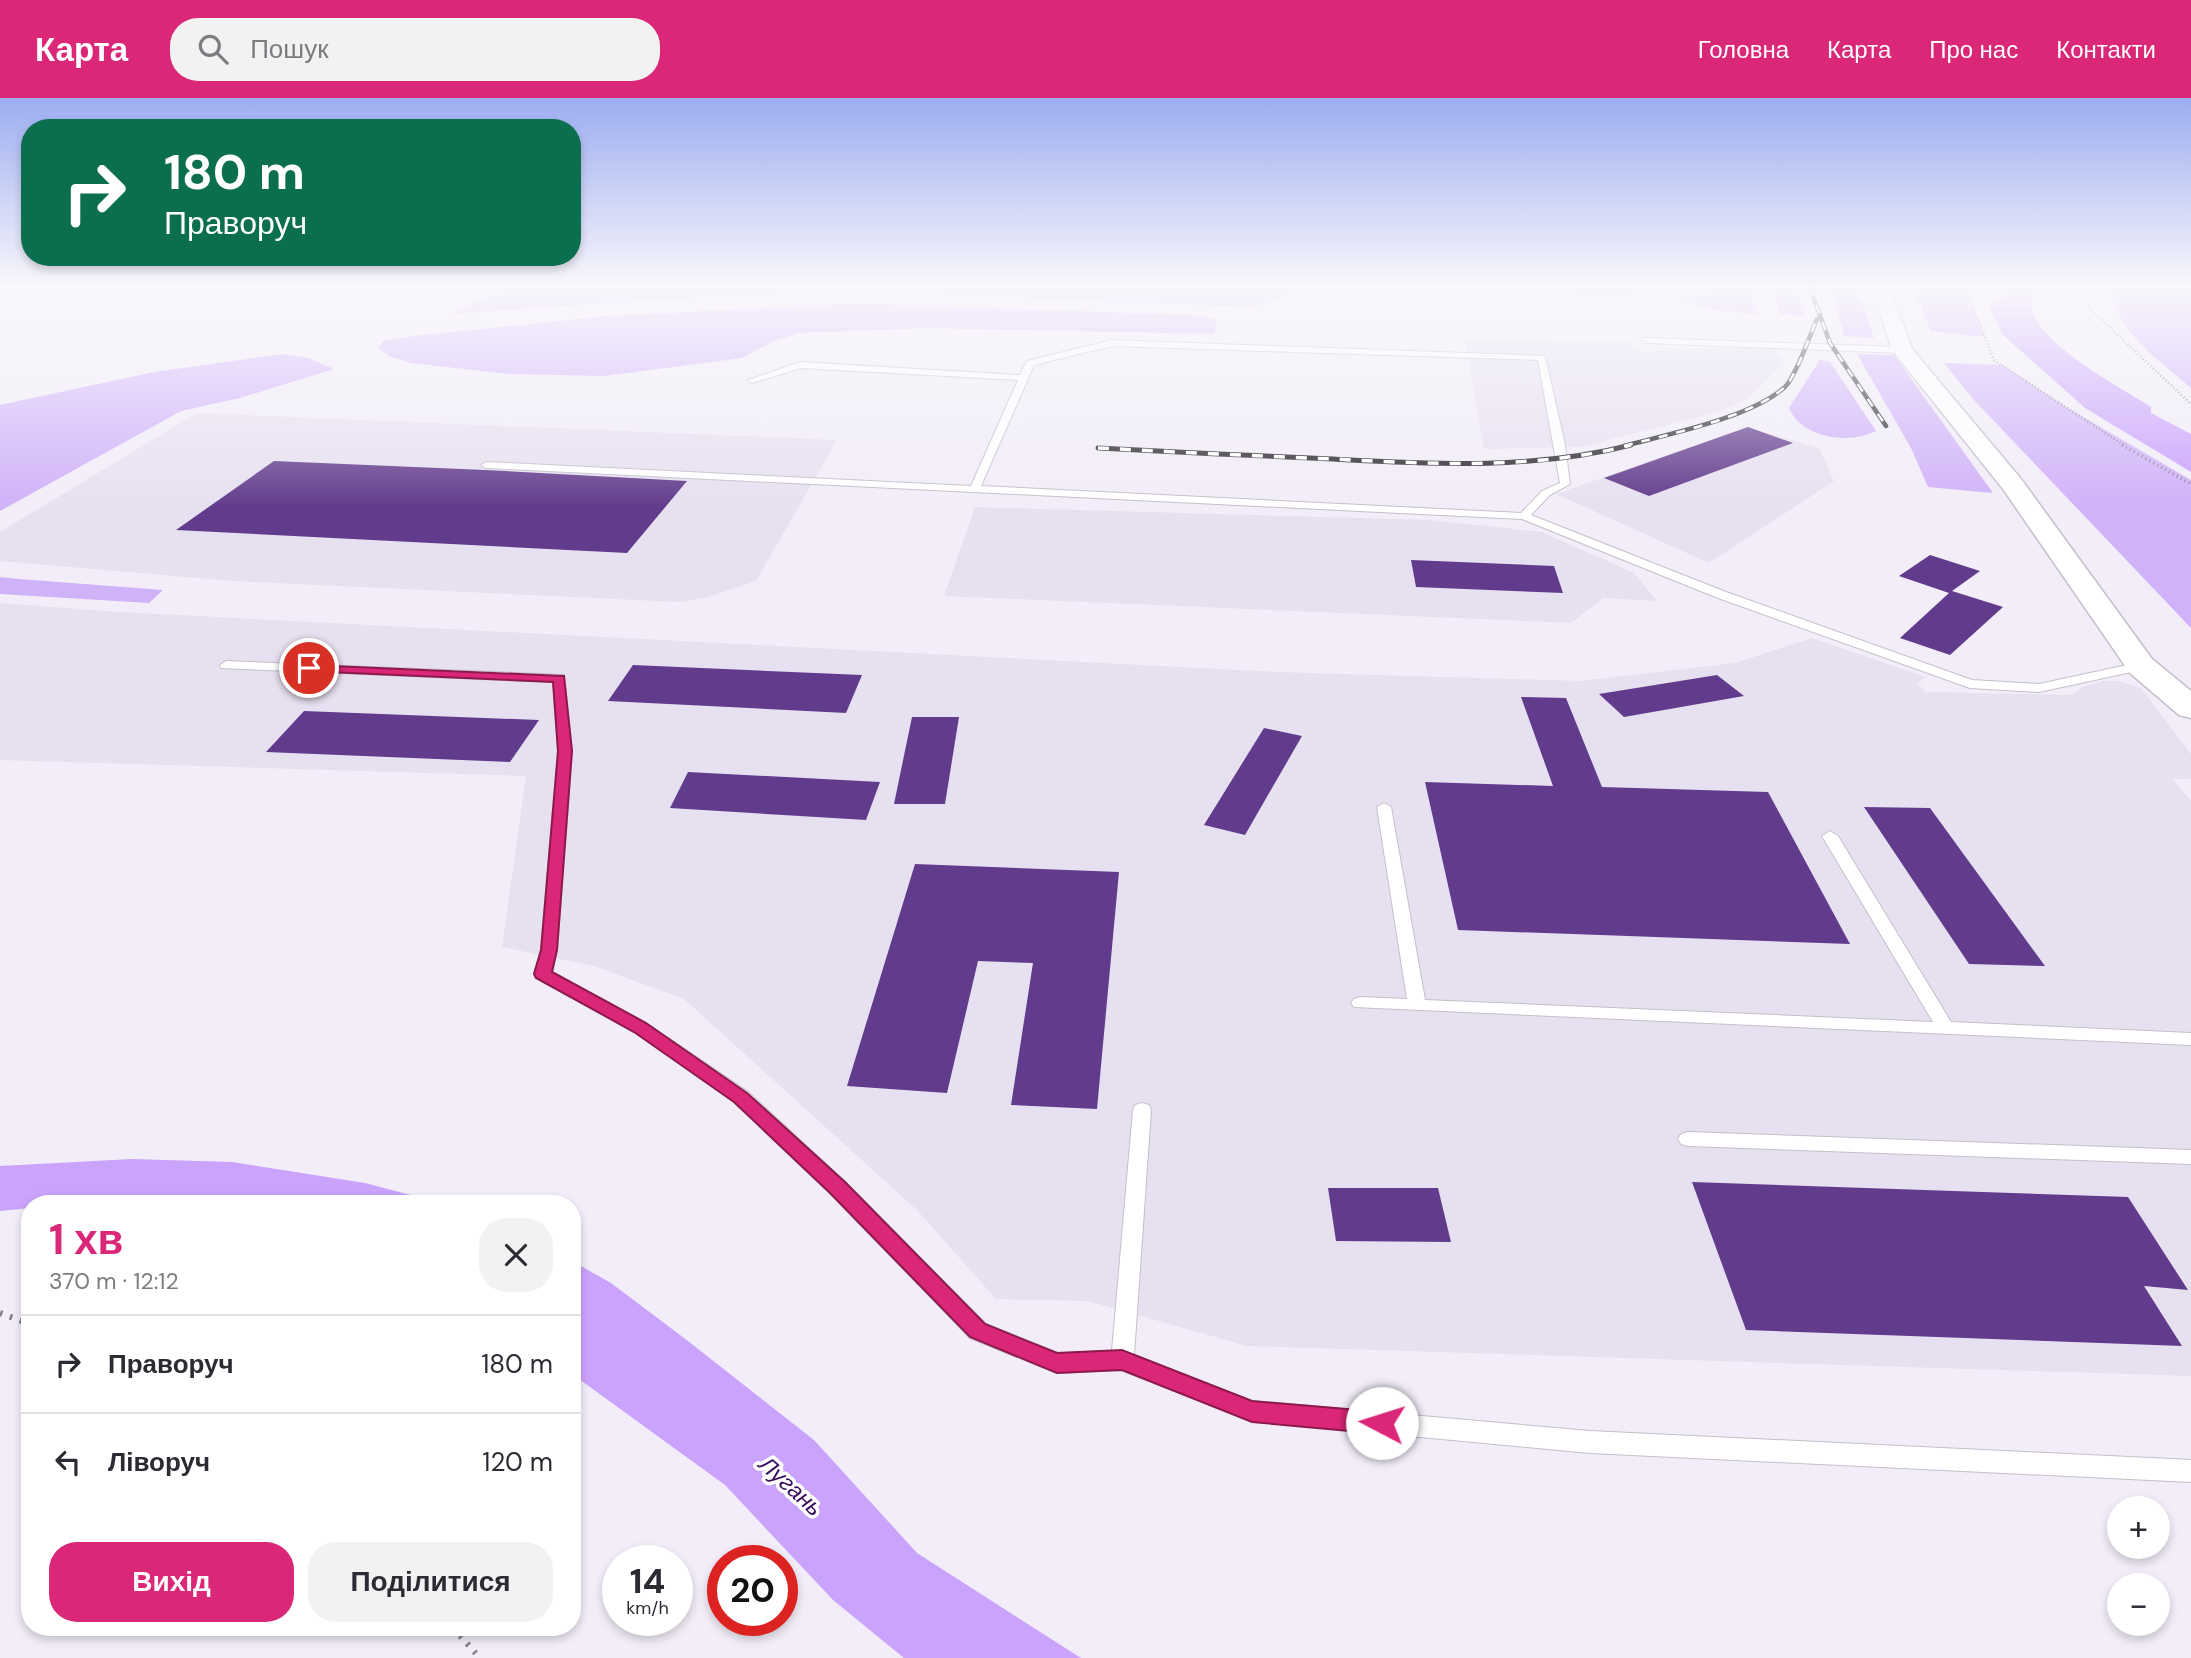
<!DOCTYPE html>
<html lang="uk">
<head>
<meta charset="utf-8">
<style>
	body { margin:0; font-family:"DM Sans",sans-serif; background:#f2f2f3; color:#2b2b33; height:100vh; display:flex; flex-direction:column; font-size:26px; white-space:nowrap }
	* { box-sizing:border-box; margin:0 }
	p { font-size:23px; color:#7c7c81 }
	.icon { flex:none; width:38px; height:38px; fill:none; stroke:currentColor; stroke-width:2; stroke-linecap:round; stroke-linejoin:round }
	.map { position:relative; flex:1; overflow:hidden }
	.details { position:absolute; left:21px; top:1097px; width:560px; height:441px; display:flex; flex-direction:column; background:#fff; border-radius:28px; box-shadow:0 4px 10px #0003 }
	.details>* { flex:none }
	.banner { position:absolute; left:21px; top:21px; width:560px; height:147px; border-radius:28px; box-shadow:0 4px 10px #0003; background:#0b6e4f; color:#fff; overflow:hidden }
	.fabs { position:absolute; left:2107px; top:1398px; display:grid; gap:14px }
	.fabs a { display:grid; place-items:center; width:63px; height:63px; border-radius:50%; background:#fff; box-shadow:0 4px 10px #0003; font-size:35px }
	.speed { position:absolute; left:602px; top:1447px; display:flex; gap:14px; font-size:35px; font-weight:700; text-align:center }
	.speed>* { display:grid; place-content:center; width:91px; height:91px; border-radius:50%; background:#fff; box-shadow:0 4px 10px #0003; line-height:1 }
	.speed small { font-size:18px; font-weight:400 }
	.speed .limit { border:10px solid #d22; background:#fff; color:#111 }
	.pin { position:absolute; display:grid; place-items:center; width:60px; height:60px; color:#fff; margin:-30px; border:4px solid #fff; border-radius:50%; box-shadow:0 2px 7px #0007 }
	.me { position:absolute; width:77px; margin:-38px; rotate:275deg; stroke-linejoin:round; filter:drop-shadow(0 0 5px #0008) }
	.turn { display:flex; align-items:center; gap:24px; height:147px; padding:0 28px; font-size:32px }
	.turn .icon { width:91px; height:91px; stroke-width:2.5 }
	.turn b { display:block; font-size:49px; line-height:60px }
	.round { display:grid; place-items:center; flex:none; width:74px; height:74px; border-radius:28px; background:#f2f2f3 }
	.overview { display:flex; align-items:center; justify-content:space-between; height:119px; padding:0 28px }
	h1 { font-size:42px; font-weight:700; line-height:52px; color:#db2777 }
	.cta { display:flex; gap:14px; margin-top:auto; padding:14px 28px }
	.cta a { flex:1; height:80px; border-radius:28px; background:#db2777; color:#fff; font-size:28px; font-weight:700; line-height:80px; text-align:center }
	.cta a+a { background:#f2f2f3; color:#2b2b33 }
	ul { padding:0; list-style:none }
	li { display:flex; align-items:center; gap:21px; height:98px; padding:0 28px; border-top:2px solid #e1e1e2 }
	li div { flex:1 }
	li b { display:block; font-size:26px }
	li em { font-style:normal }
	header { display:flex; align-items:center; gap:42px; box-sizing:border-box; height:98px; padding:0 35px; background:#db2777; color:#fff }
	header strong { font-size:33px }
	nav { display:flex; gap:38px; margin-inline-start:auto; font-size:24px }
	.search { width:490px; height:63px; background:#f2f2f3; display:flex; align-items:center; gap:18px; box-sizing:border-box; padding:0 24px; border-radius:28px; color:#7c7c81; font-size:26px }
	.map>svg:first-child { display:block }
</style>
</head>
<body>
<header>
<strong>Карта</strong>
<div class="search"><svg class="icon" aria-label="search" viewBox="0 0 24 24"><circle cx="10" cy="10" r="6"/><path d="M15 15l6 6"/></svg>Пошук</div>
<nav><a>Головна</a><a>Карта</a><a>Про нас</a><a>Контакти</a></nav>
</header>
<div class="map">
<svg width="2191" height="1560" viewBox="0 0 2191 1560">
	<rect width="100%" height="100%" fill="#f2edf8"/>
	<path fill="#e7e0f1" d="M 1465,241 L 1628,244 L 1643,254 L 1744,247 L 1777,250 L 1784,265 L 1748,301 L 1718,314 L 1582,349 L 1484,351 Z
		M 197,315 L 837,342 L 756,483 L 704,500 L 679,504 L 232,483 L 0,463 L 0,434 Z
		M 1747,329 L 1819,350 L 1834,383 L 1709,465 L 1556,396 Z
		M 975,409 L 1429,422 L 1542,434 L 1634,475 L 1657,503 L 1603,500 L 1571,525 L 944,498 Z
		M 0,505 L 119,514 L 1279,574 L 1580,583 L 1735,565 L 1812,540 L 1926,579 L 1917,585 L 1926,594 L 2073,597 L 2082,589 L 2103,583 L 2118,583 L 2141,590 L 2191,656 L 2191,681 L 2173,681 L 2191,703 L 2191,1278 L 1247,1248 L 1088,1203 L 996,1201 L 917,1112 L 684,901 L 594,868 L 502,849 L 526,678 L 0,662 Z"/>
	<path fill="#d0b2f9" d="M 506,190 L 1308,190 L 1253,209 L 862,194 L 649,202 L 450,216 Z
		M 1540,190 L 1669,190 C 1631,201 1578,202 1540,190 Z
		M 1720,190 L 1750,190 L 1757,216 L 1716,212 L 1681,202 Z
		M 1771,190 L 1796,190 L 1806,218 L 1780,216 Z
		M 1831,190 L 1858,190 L 1874,240 L 1844,238 Z
		M 1913,190 L 1966,190 L 1985,239 L 1931,233 Z
		M 2116,190 L 2191,190 L 2191,290 C 2161,264 2119,235 2111,195 Z
		M 856,205 L 1194,217 L 1216,221 L 1215,236 L 926,230 L 800,235 L 776,242 L 742,260 L 605,278 L 509,276 L 411,265 L 389,258 L 378,250 L 383,243 L 413,238 L 606,218 Z
		M 283,256 L 308,260 L 334,271 L 240,300 L 181,313 L 0,413 L 0,307 L 154,274 Z
		M 1857,256 L 1894,257 L 1993,395 L 1928,389 L 1911,350 Z
		M 1820,262 L 1830,264 L 1876,333 C 1849,347 1801,340 1789,310 Z
		M 1944,265 L 2002,267 L 2066,309 L 2191,382 L 2191,530 L 1974,302 Z
		M 0,479 L 19,481 L 163,492 L 149,505 L 0,496 Z"/>
	<path fill="#caa3fc" d="M 2006,190 L 2034,190 C 2033,195 2031,202 2031,207 C 2035,245 2120,289 2151,309 L 2151,315 L 2191,336 L 2191,374 L 2085,310 L 2002,236 L 1989,208 L 2004,199 Z
		M 132,1061 L 232,1064 L 365,1085 L 445,1106 L 30,1106 L 30,1110 L 0,1113 L 0,1068 Z
		M 572,1163 L 611,1185 L 688,1243 L 814,1342 L 917,1455 L 1081,1560 L 904,1560 L 833,1502 L 725,1387 L 572,1276 Z"/>
	<path fill="#623c8c" d="M 1748,329 L 1793,345 L 1649,398 L 1604,380 Z
		M 274,363 L 485,372 L 687,383 L 627,455 L 176,432 Z
		M 1930,457 L 1980,473 L 1952,493 L 2003,509 L 1950,557 L 1900,540 L 1949,495 L 1899,478 Z
		M 1411,462 L 1554,468 L 1563,495 L 1416,489 Z
		M 633,567 L 862,577 L 846,615 L 608,603 Z
		M 1717,577 L 1744,598 L 1624,619 L 1599,596 Z
		M 1521,599 L 1566,600 L 1602,689 L 1768,694 L 1850,846 L 1458,832 L 1425,684 L 1553,688 Z
		M 304,613 L 539,622 L 510,664 L 266,654 Z
		M 912,619 L 959,619 L 945,706 L 894,706 Z
		M 1264,630 L 1302,638 L 1245,737 L 1204,727 Z
		M 688,674 L 880,684 L 866,722 L 670,710 Z
		M 1864,709 L 1930,710 L 2045,868 L 1969,866 Z
		M 915,766 L 1119,774 L 1097,1011 L 1011,1007 L 1033,865 L 978,863 L 947,995 L 847,988 Z
		M 1692,1084 L 2128,1099 L 2188,1192 L 2144,1188 L 2182,1248 L 1746,1232 Z
		M 1328,1090 L 1438,1090 L 1451,1144 L 1336,1143 Z"/>
	<g fill="none" stroke-linecap="round" stroke-linejoin="round">
		<defs>
			<path id="service" d="M 1643,240 L 1902,249 L 1906,252 L 1902,255 L 1646,245 L 1642,242 Z
				M 1112,242 L 1545,258 L 1565,347 L 1570,386 L 1550,397 L 1531,417 L 1726,494 L 1972,582 L 2039,586 L 2141,564 L 2147,568 L 2141,572 L 2039,594 L 1970,590 L 1718,500 L 1522,421 L 486,370 L 481,367 L 486,364 L 971,388 L 1018,282 L 801,270 L 752,285 L 748,282 L 800,264 L 1020,277 L 1027,263 ZM 1112,248 L 1538,262 L 1560,385 L 1542,393 L 1521,415 L 981,388 L 1034,267 Z
				M 226,563 L 564,577 L 572,653 L 557,852 L 552,874 L 646,925 L 748,994 L 844,1083 L 986,1226 L 1058,1255 L 1112,1253 L 1133,1012 L 1135,1007 L 1142,1005 L 1149,1007 L 1151,1012 L 1134,1257 L 1252,1303 L 1590,1333 L 2191,1362 L 2191,1384 L 1590,1355 L 1252,1323 L 1121,1272 L 1057,1275 L 970,1240 L 830,1095 L 734,1004 L 634,933 L 537,880 L 534,876 L 541,852 L 558,653 L 553,584 L 221,570 L 220,567 Z
				M 1384,705 L 1391,709 L 1425,902 L 1933,924 L 1822,738 L 1830,733 L 1838,738 L 1951,924 L 2191,935 L 2191,947 L 1354,909 L 1351,905 L 1354,901 L 1360,899 L 1407,901 L 1377,709 Z
				M 1688,1034 L 2191,1052 L 2191,1066 L 1688,1048 L 1681,1046 L 1678,1041 L 1681,1036 Z"/>
			<path id="tertiary" d="M 1872,190 L 1890,190 L 1912,251 L 2021,381 L 2152,561 L 2191,593 L 2191,620 L 2179,617 L 2130,575 L 2003,391 L 1892,252 Z"/>
		</defs>
		<use href="#service" stroke="#c4bfca" stroke-width="2"/>
		<use href="#tertiary" stroke="#c4bfca" stroke-width="3"/>
		<path stroke="#848188" stroke-width="2.5" stroke-dasharray="1 2.5" stroke-linecap="butt" d="M 1966,190 L 1994,262 L 2125,348
			M 2091,190 L 2088,209 L 2191,306"/>
		<path stroke="#848188" stroke-width="3.5" stroke-dasharray="1 3.5" stroke-linecap="butt" d="M 2122,347 L 2191,386"/>
		<path stroke="#848188" stroke-width="6" stroke-dasharray="2.5 8" stroke-linecap="butt" d="M 0,1215 L 30,1226
			M 453,1530 L 480,1560"/>
		<use href="#service" fill="#fff" fill-rule="evenodd"/>
		<use href="#tertiary" fill="#fff" fill-rule="evenodd"/>
		<defs>
			<path id="rail-far1" d="M 1810,190 L 1830,245 L 1886,328
				M 1624,348 C 1669,336 1750,320 1785,289 C 1796,278 1810,237 1817,221"/>
			<path id="rail" d="M 1098,350 C 1176,354 1255,358 1333,361 C 1432,366 1534,372 1631,347"/>
		</defs>
		<use href="#rail-far1" stroke="#2c2a2e" stroke-width="4.5"/>
		<use href="#rail" stroke="#2c2a2e" stroke-width="5"/>
		<use href="#rail-far1" stroke="#fff" stroke-width="2.5" stroke-dasharray="9" stroke-linecap="butt"/>
		<use href="#rail" stroke="#fff" stroke-width="3.5" stroke-dasharray="11" stroke-linecap="butt"/>
	</g>
	<linearGradient id="sky" x2="0" y2="1"><stop stop-color="#9cadf0"/><stop offset="0.46" stop-color="#f9f7fc"/><stop offset="1" stop-color="#f9f7fc" stop-opacity="0"/></linearGradient>
	<rect width="2191" height="409" fill="url(#sky)"/>
	<path fill="#db2777" stroke="#8e194d" stroke-width="2" d="M 309,567 L 564,578 L 572,653 L 557,852 L 552,874 L 646,925 L 747,995 L 845,1084 L 985,1226 L 1057,1255 L 1122,1252 L 1252,1303 L 1382,1314 L 1390,1317 L 1394,1325 L 1390,1332 L 1382,1336 L 1252,1324 L 1122,1272 L 1057,1275 L 970,1239 L 830,1095 L 734,1004 L 634,934 L 536,880 L 534,876 L 541,852 L 558,653 L 553,584 L 305,573 L 303,570 Z"/>
	<g text-anchor="middle" stroke-width="7" stroke-linejoin="round" paint-order="stroke">
		<g font-size="23" font-style="italic" fill="#390e5c" stroke="#fff">
			<text transform="translate(791 1388) rotate(42)" y="8">Лугань</text>
		</g>
	</g>
</svg>
<div class="fabs">
<a>+</a>
<a>−</a>
</div>
<div class="speed"><div>14<small>km/h</small></div><div class="limit">20</div></div>
<div class="pin" style="left:309px;top:570px;background:#d93025"><svg class="icon" aria-label="arrive" viewBox="0 0 24 24"><path d="M6 21V4h12l-3 4 3 4H6"/></svg></div>
<svg class="me" style="left:1382px;top:1325px" viewBox="-20 -20 40 40"><circle r="19" fill="#fff"/><path d="M0-13L10 11 0 6-10 11z" fill="#db2777"/></svg>
<div class="banner">
<div class="turn"><svg class="icon" aria-label="right" viewBox="0 0 24 24"><path d="M7 20v-9h11M14 6l5 5-5 5"/></svg><div><b>180 m</b>Праворуч</div></div>
</div>
<section class="details">
<div class="overview"><div><h1>1 хв</h1><p>370 m · 12:12</p></div><a class="round"><svg class="icon" aria-label="close" viewBox="0 0 24 24"><path d="M6 6l12 12M18 6L6 18"/></svg></a></div>
<ul>
<li><svg class="icon" aria-label="right" viewBox="0 0 24 24"><path d="M7 20v-9h11M14 6l5 5-5 5"/></svg><div><b>Праворуч</b></div><em>180 m</em></li>
<li><svg class="icon" aria-label="left" viewBox="0 0 24 24"><path d="M17 20v-9H6M10 6l-5 5 5 5"/></svg><div><b>Ліворуч</b></div><em>120 m</em></li>
</ul>
<div class="cta"><a>Вихід</a><a>Поділитися</a></div>
</section>
</div>
</body>
</html>
